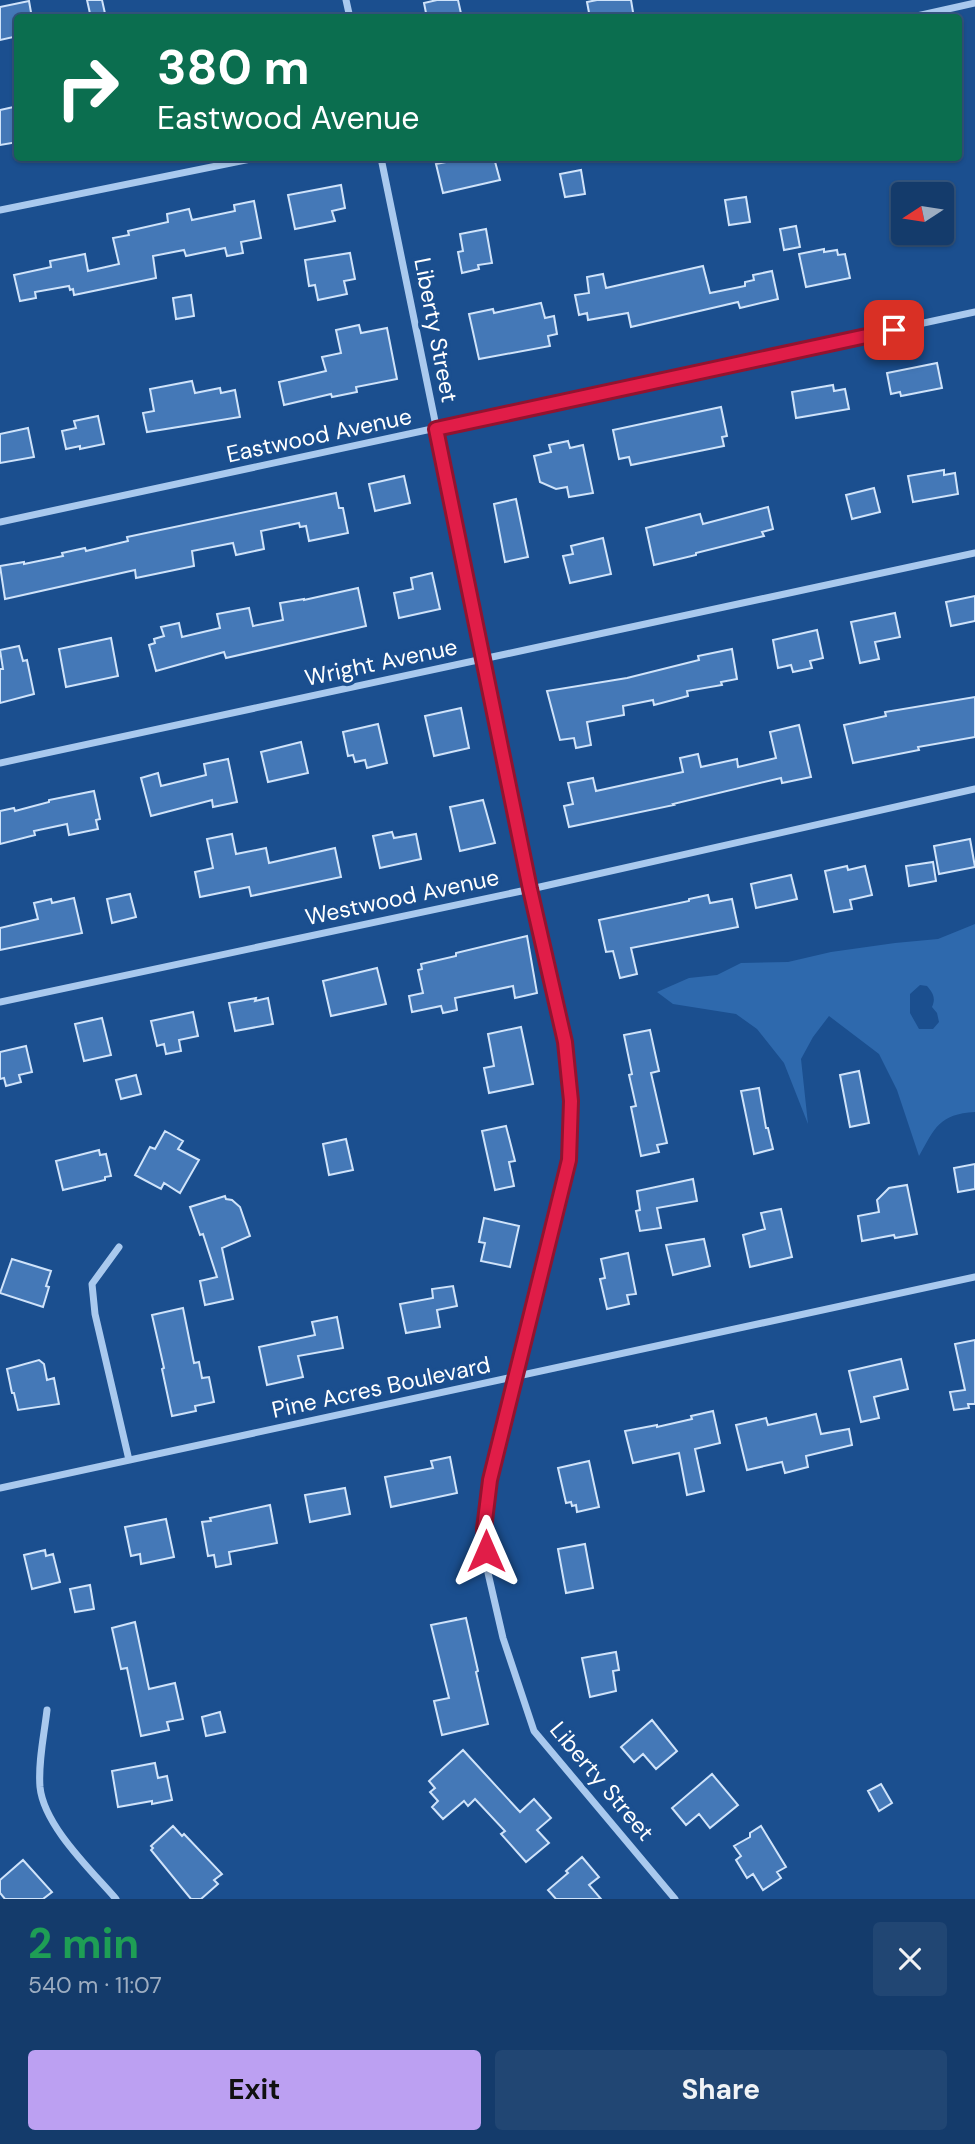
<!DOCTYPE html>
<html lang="en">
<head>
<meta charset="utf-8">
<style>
	body { margin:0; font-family:"DM Sans",sans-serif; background:#214673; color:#f1f3f6; height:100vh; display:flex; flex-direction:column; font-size:26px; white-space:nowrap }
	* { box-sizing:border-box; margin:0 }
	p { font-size:23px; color:#9dadc1 }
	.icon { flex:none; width:38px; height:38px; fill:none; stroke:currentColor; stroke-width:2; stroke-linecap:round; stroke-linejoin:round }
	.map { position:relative; height:1899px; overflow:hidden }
	.drawer { display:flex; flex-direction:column; background:#143b6b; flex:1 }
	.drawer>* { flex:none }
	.hud { position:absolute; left:14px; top:14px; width:948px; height:147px; border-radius:7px; box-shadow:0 2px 5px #0004,0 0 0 2px #33557e; background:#0b6e4f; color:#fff; overflow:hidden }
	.needle { width:46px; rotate:258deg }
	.buttons { position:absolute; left:891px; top:182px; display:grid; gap:14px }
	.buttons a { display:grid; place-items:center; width:63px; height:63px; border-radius:7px; background:#143b6b; box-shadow:0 2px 5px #0004,0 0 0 2px #33557e; font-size:35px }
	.pin { position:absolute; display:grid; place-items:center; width:60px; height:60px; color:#fff; margin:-30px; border-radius:14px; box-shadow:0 4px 10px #0006 }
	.me { position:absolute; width:77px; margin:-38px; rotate:0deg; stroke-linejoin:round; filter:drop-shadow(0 0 5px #0008) }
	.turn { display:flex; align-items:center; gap:24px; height:147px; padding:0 28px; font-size:32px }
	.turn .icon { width:91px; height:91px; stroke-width:2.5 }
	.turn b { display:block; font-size:49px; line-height:60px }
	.round { display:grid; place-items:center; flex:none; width:74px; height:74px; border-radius:7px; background:#214673 }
	.head { display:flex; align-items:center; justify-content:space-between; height:119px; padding:0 28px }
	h1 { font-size:42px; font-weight:700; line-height:52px; color:#1e9e55 }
	.primary-button { display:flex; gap:14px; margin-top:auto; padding:14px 28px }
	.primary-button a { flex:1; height:80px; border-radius:7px; background:#bca0f2; color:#111; font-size:28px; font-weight:700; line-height:80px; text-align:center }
	.primary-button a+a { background:#214673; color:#f1f3f6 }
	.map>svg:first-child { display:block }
</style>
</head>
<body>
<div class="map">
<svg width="975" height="1899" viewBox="0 0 975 1899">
	<rect width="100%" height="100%" fill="#1b4f8f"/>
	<path fill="#2e69ad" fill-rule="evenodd" d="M 975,924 L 975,1112 C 939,1114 935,1128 919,1156 L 897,1090 L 879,1054 L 829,1016 L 813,1037 L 801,1059 L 808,1124 L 784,1063 L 757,1029 L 736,1014 L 673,1004 L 657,992 L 689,978 L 717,975 L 741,963 L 788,962 L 831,952 L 895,943 L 938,939 ZM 920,985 L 927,986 C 933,993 936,998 932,1007 L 937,1013 L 939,1022 L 933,1029 L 919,1029 L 910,1013 L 910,994 Z"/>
	<path fill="#4478b7" stroke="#cfe3fa" stroke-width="2" d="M 87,0 L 102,0 L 106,18 L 91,18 Z
		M 437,0 L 458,0 L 462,18 L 427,18 L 424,3 Z
		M 597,0 L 631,0 L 634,18 L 590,18 L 587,2 Z
		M 29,1 L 32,18 L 18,18 L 18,36 L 0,40 L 0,7 Z
		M 18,106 L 18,142 L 0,145 L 0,110 Z
		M 466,158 L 475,158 L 476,161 L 494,158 L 500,180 L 443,193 L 436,164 Z
		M 581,170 L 585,194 L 565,197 L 560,174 Z
		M 341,185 L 345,208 L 332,211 L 335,221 L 295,229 L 288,195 Z
		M 746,197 L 750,222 L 729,225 L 725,200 Z
		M 254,201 L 261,238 L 241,242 L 243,253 L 227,256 L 225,248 L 186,256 L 184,250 L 153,256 L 156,278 L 74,295 L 73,289 L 70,290 L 69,286 L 35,292 L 36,298 L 20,301 L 14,275 L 51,267 L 50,261 L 85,254 L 88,271 L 119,264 L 113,238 L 129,235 L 128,231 L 168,222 L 167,214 L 189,209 L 192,220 L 235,211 L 234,205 Z
		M 796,226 L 800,247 L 784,250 L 780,229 Z
		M 486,229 L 492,263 L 478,265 L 479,269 L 462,273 L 458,252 L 463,251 L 460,234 Z
		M 824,249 L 824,252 L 837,250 L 838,255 L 845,254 L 850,278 L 806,287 L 799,254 Z
		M 350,253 L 355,279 L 344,281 L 347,294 L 318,300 L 315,285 L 309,286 L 305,260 Z
		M 703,266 L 710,293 L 745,286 L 745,282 L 754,280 L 753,275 L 772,271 L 778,299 L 740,308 L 738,302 L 631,327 L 628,313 L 588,320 L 587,313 L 579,315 L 575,295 L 589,293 L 587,277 L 603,274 L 606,288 Z
		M 191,295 L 194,316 L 176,319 L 173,298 Z
		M 541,303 L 545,318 L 554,316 L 557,334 L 548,336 L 550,346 L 479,359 L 469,314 L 493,309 L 494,313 Z
		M 359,325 L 361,333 L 387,328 L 397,379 L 356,387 L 357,392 L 332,397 L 331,394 L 284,405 L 279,382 L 326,371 L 322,357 L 341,353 L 336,330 Z
		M 937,363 L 942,388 L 901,396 L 900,392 L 891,394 L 887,373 Z
		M 192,381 L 195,393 L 220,388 L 221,393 L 235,390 L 240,417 L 147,432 L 143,413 L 154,411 L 150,389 Z
		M 833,385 L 834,391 L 845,389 L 849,409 L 796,418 L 792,392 Z
		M 721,407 L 727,436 L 722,437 L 724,446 L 631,465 L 629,457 L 619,459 L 613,430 Z
		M 98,416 L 104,444 L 80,449 L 80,446 L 66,449 L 62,431 L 76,428 L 74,421 Z
		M 28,428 L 34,457 L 0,463 L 0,434 Z
		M 568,441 L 570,448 L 583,445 L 593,493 L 569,497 L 567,487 L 556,489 L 540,482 L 534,456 L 551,452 L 549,445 Z
		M 944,470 L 944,475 L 955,473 L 958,494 L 913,502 L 908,476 Z
		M 404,476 L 410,503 L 375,511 L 369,484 Z
		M 874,488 L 880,512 L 852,519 L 846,495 Z
		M 336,493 L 339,508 L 343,508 L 348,533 L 309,541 L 306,526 L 300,527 L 299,523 L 261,531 L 264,549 L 236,555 L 233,543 L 192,551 L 194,566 L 136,578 L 135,570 L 5,599 L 0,566 L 24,562 L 24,564 L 63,556 L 62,553 L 85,548 L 86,551 L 128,541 L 127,537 Z
		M 516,499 L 528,557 L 505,562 L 494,504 Z
		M 768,507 L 773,529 L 762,532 L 764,536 L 696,553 L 696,555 L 654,565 L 646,528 L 700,514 L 703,524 Z
		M 603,538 L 611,574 L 570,583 L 563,556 L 573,554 L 571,546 Z
		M 432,573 L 440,609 L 399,618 L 394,593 L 413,589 L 411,578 Z
		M 358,588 L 366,626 L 226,658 L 224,652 L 156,671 L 149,645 L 155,643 L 154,639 L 164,636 L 161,627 L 179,623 L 182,637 L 220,628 L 217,614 L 249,608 L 253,626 L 283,620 L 280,603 L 304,599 L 304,600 Z
		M 975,596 L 975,621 L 951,626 L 946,602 Z
		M 895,613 L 900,637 L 875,642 L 879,659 L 860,663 L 851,622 Z
		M 817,630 L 823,658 L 810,661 L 812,668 L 793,672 L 791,665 L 778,668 L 773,640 Z
		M 111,638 L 118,676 L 66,687 L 59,649 Z
		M 19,646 L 23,661 L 27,660 L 34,694 L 0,703 L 0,669 L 3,669 L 0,650 Z
		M 732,649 L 737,679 L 721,682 L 722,685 L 687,691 L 688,696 L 654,705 L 653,700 L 623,706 L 624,715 L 587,722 L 591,745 L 576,748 L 574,738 L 560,740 L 547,691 L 627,678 L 699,660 L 698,656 Z
		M 975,697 L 975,737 L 918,747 L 919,750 L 853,763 L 844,725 L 886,716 L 885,712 Z
		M 461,708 L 469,748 L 434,756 L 425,716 Z
		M 378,724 L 387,763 L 367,768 L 365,760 L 355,762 L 353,755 L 348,756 L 343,732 Z
		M 799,725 L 811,777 L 782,783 L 781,778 L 673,804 L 674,805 L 569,827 L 564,806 L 573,804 L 568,783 L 593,778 L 596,791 L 683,772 L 680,758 L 698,754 L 701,767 L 737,759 L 738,767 L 776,758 L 770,732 Z
		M 301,742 L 308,773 L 268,782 L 261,752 Z
		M 228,759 L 237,802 L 213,807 L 212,800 L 151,816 L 141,778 L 158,773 L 161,786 L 206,775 L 204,764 Z
		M 94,791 L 100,819 L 96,820 L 98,829 L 69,835 L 67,824 L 34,831 L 35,835 L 0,844 L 0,811 L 14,808 L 15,811 L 49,802 L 49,800 Z
		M 483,800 L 495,843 L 460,851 L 450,807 Z
		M 392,832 L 394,838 L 416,834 L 421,859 L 380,868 L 373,836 Z
		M 232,834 L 236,854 L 266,848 L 269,863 L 335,848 L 341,877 L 251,896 L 249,887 L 200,897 L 195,872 L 213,868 L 207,839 Z
		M 970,839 L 975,867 L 939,874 L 934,846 Z
		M 933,862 L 936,881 L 909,886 L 906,866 Z
		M 847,866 L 848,870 L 865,866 L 872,895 L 850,900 L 852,909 L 834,912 L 825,871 Z
		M 791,875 L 797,899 L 756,908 L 751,884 Z
		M 130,894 L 136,917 L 112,923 L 107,899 Z
		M 708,895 L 710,903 L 732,899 L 738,927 L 631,948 L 637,974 L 620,978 L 613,951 L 606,952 L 599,920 L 689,901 L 689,899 Z
		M 74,898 L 82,933 L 0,950 L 0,928 L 38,919 L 34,903 L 51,899 L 52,903 Z
		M 527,936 L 537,993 L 515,998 L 513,986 L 455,998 L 457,1010 L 443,1013 L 441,1006 L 412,1012 L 409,996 L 423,993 L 418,970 L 422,969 L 421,964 L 456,956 L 456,953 Z
		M 377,968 L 386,1004 L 331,1016 L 323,981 Z
		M 256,998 L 255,1001 L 268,998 L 273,1024 L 235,1031 L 229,1003 Z
		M 193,1012 L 198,1036 L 179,1040 L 181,1051 L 166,1054 L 164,1044 L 157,1046 L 151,1021 Z
		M 102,1018 L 111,1055 L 84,1061 L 75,1024 Z
		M 521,1027 L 533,1084 L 489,1093 L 484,1068 L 494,1066 L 488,1034 Z
		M 650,1030 L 659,1071 L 651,1073 L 667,1143 L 657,1145 L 659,1152 L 641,1156 L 631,1107 L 636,1106 L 629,1075 L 632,1074 L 624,1035 Z
		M 26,1046 L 32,1072 L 19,1075 L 21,1082 L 6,1086 L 4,1078 L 0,1079 L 0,1052 Z
		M 859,1071 L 869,1123 L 850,1127 L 840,1075 Z
		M 136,1075 L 141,1094 L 121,1099 L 116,1080 Z
		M 759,1088 L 766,1128 L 768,1128 L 773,1149 L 754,1154 L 741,1091 Z
		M 506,1126 L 515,1161 L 509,1162 L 514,1186 L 495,1190 L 482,1131 Z
		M 165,1131 L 183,1141 L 178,1149 L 199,1160 L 180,1193 L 164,1183 L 161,1189 L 135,1175 L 150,1147 L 155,1149 Z
		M 346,1139 L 353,1170 L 329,1175 L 323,1144 Z
		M 99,1150 L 100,1155 L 106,1154 L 111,1176 L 105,1177 L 105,1180 L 63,1190 L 56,1161 Z
		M 975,1164 L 975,1189 L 958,1192 L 954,1168 Z
		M 693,1179 L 697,1201 L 657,1208 L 661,1228 L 640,1231 L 636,1211 L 640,1210 L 637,1191 Z
		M 907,1185 L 917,1234 L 895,1238 L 894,1235 L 862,1241 L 858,1216 L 879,1212 L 877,1200 L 889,1188 Z
		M 225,1196 L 226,1199 L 232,1200 L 240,1207 L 250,1236 L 222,1248 L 233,1299 L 205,1305 L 200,1281 L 217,1277 L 203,1234 L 200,1235 L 190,1207 Z
		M 781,1209 L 792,1257 L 750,1267 L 743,1235 L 765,1229 L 761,1213 Z
		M 484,1218 L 519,1226 L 510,1267 L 481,1261 L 485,1243 L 479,1242 Z
		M 704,1239 L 710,1266 L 673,1275 L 666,1245 Z
		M 628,1253 L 636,1294 L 627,1295 L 629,1304 L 607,1309 L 600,1279 L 605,1278 L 601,1259 Z
		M 12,1259 L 51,1271 L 46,1286 L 49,1287 L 43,1307 L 0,1293 Z
		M 453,1286 L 457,1306 L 437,1310 L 440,1327 L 406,1333 L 400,1304 L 433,1298 L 432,1289 Z
		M 183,1308 L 194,1363 L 199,1362 L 202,1378 L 209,1377 L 214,1402 L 195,1406 L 196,1411 L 172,1416 L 162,1369 L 164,1368 L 152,1315 Z
		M 337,1317 L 343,1348 L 298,1356 L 303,1377 L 267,1385 L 259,1347 L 315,1335 L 312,1322 Z
		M 975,1340 L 975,1404 L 968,1404 L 969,1408 L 954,1410 L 950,1392 L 965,1390 L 955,1344 Z
		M 901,1359 L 908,1389 L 874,1397 L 879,1418 L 861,1422 L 849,1371 Z
		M 39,1360 L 44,1364 L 47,1380 L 54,1378 L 59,1404 L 18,1410 L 14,1393 L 12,1393 L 7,1369 Z
		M 713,1411 L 720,1443 L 695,1449 L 704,1491 L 687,1495 L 679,1453 L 633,1463 L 625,1431 L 657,1425 L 657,1427 L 692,1419 L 691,1416 Z
		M 816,1414 L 821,1434 L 849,1429 L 852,1445 L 806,1456 L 808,1467 L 785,1473 L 782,1462 L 747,1470 L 736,1425 L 766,1418 L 768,1425 Z
		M 450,1457 L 457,1493 L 391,1507 L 385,1477 L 433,1468 L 431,1461 Z
		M 589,1461 L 599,1507 L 577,1512 L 576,1505 L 572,1506 L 571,1502 L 566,1503 L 558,1468 Z
		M 345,1488 L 350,1514 L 310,1522 L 305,1495 Z
		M 270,1505 L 277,1543 L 229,1552 L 231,1564 L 216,1567 L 214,1555 L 208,1556 L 202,1522 L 211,1521 L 210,1518 Z
		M 166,1519 L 174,1557 L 141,1564 L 140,1554 L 131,1556 L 125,1527 Z
		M 585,1544 L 593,1588 L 566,1593 L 558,1549 Z
		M 45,1550 L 46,1556 L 53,1554 L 60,1582 L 32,1589 L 24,1555 Z
		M 90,1585 L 94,1609 L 75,1612 L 70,1589 Z
		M 466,1618 L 478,1671 L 476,1672 L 488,1724 L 442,1735 L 434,1701 L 449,1698 L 431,1625 Z
		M 135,1622 L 149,1689 L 175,1683 L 183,1719 L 167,1722 L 169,1730 L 141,1736 L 127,1668 L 121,1669 L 112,1628 Z
		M 616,1652 L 619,1670 L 613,1671 L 616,1691 L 590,1697 L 582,1658 Z
		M 220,1712 L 225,1732 L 206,1736 L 202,1717 Z
		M 652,1720 L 677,1751 L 656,1769 L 643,1754 L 634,1762 L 621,1747 Z
		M 463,1750 L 520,1812 L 534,1799 L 551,1818 L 537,1830 L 549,1843 L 526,1862 L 501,1834 L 505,1831 L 475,1799 L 468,1806 L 464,1801 L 443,1819 L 432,1807 L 438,1801 L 430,1792 L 435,1788 L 429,1781 Z
		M 155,1763 L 158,1778 L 167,1776 L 172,1800 L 152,1804 L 152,1801 L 118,1807 L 112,1771 Z
		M 712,1774 L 738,1805 L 710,1828 L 699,1814 L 686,1825 L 672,1808 Z
		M 881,1784 L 892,1803 L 879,1811 L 868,1791 Z
		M 173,1826 L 182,1836 L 184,1834 L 222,1874 L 214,1880 L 218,1884 L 201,1899 L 191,1899 L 151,1850 L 153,1848 L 151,1846 Z
		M 761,1826 L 786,1867 L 777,1872 L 781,1878 L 763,1890 L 753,1874 L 747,1878 L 736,1860 L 741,1856 L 734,1846 L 750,1837 L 750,1833 Z
		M 582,1857 L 599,1877 L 589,1885 L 601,1899 L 556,1899 L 548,1890 L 568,1873 L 566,1871 Z
		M 23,1860 L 52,1892 L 43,1899 L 5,1899 L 0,1893 L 0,1880 Z"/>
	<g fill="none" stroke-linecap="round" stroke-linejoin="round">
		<path stroke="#a9c9ee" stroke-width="7" d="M 346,0 L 350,18
			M 908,18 L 975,3
			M 381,158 L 531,889 L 565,1042 L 571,1101 L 569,1160 L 490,1480 L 484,1529 L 488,1573 L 503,1638 L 534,1731 L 675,1899
			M 0,210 L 256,158
			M 0,522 L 975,312
			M 0,763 L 975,553
			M 0,1002 L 531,889 L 975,789
			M 119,1247 L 92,1284 L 95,1314 L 129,1460
			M 0,1488 L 975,1277
			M 47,1710 C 44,1736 38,1762 40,1787 C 44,1826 91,1870 116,1899"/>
	</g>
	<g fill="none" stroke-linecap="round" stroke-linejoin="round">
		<defs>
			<path id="route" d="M 486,1551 L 484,1529 L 490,1480 L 569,1160 L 571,1101 L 565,1042 L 530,889 L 436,429 L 894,330"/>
		</defs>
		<use href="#route" stroke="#92132f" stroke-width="18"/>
		<use href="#route" stroke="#e11d48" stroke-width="12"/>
	</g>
	<g text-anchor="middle" stroke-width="7" stroke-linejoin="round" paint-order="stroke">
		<g font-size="23" fill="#fff" stroke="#1b4f8f">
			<text transform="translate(436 330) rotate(79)" y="8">Liberty Street</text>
			<text transform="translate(319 435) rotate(-12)" y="8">Eastwood Avenue</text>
			<text transform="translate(381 662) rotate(-12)" y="8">Wright Avenue</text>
			<text transform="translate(402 897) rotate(-12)" y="8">Westwood Avenue</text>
			<text transform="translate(381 1387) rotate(-12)" y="8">Pine Acres Boulevard</text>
			<text transform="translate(602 1781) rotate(50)" y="8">Liberty Street</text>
		</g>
	</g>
</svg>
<div class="buttons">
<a><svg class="needle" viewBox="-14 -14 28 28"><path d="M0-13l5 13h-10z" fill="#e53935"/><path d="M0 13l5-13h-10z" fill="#9dadc1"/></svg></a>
</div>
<div class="pin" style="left:894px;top:330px;background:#d93025"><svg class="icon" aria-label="arrive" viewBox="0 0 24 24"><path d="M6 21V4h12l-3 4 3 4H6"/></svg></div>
<svg class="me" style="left:486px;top:1551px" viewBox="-20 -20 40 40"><path d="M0-17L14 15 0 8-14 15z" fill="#e11d48" stroke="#fff" stroke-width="4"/></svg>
<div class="hud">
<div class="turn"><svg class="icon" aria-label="right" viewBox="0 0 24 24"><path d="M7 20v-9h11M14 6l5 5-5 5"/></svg><div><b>380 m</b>Eastwood Avenue</div></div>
</div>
</div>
<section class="drawer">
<div class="head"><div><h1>2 min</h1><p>540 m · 11:07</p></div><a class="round"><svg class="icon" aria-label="close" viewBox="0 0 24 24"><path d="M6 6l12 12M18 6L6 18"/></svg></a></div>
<div class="primary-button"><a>Exit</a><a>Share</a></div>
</section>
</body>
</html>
